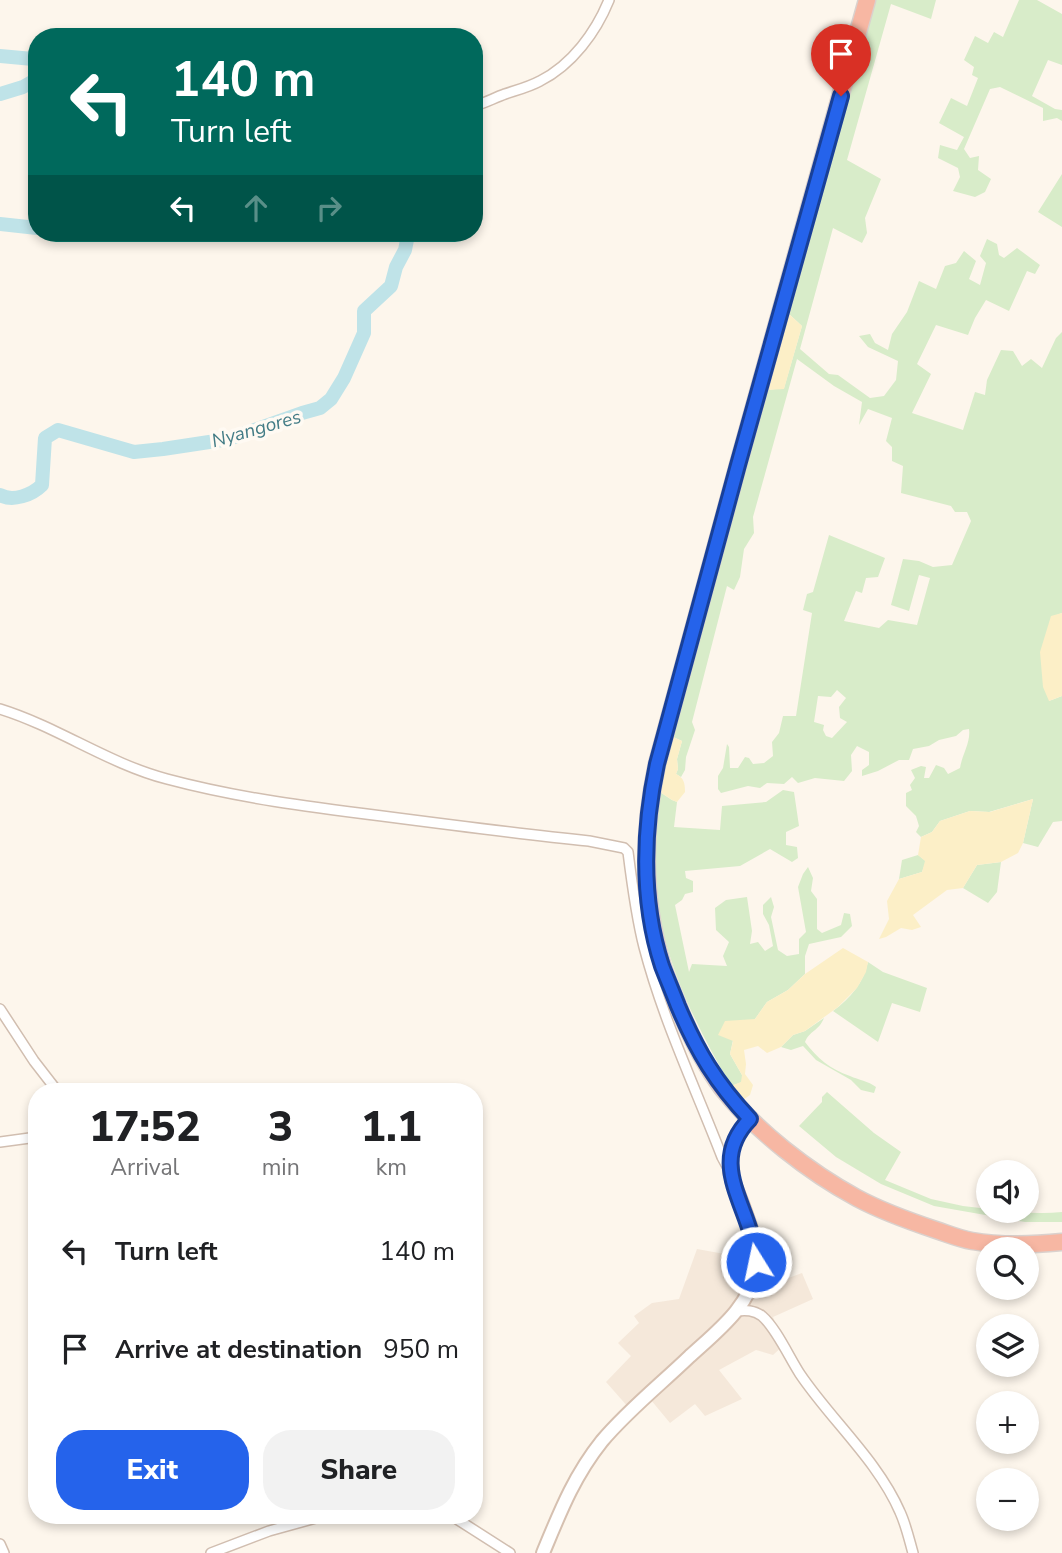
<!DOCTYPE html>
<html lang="en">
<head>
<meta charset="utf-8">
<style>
	body { margin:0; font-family:"Nunito Sans",sans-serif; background:#f2f2f2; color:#202124; height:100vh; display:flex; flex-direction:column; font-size:26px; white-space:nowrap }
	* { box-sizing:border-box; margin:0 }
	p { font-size:23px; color:#757577 }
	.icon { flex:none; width:38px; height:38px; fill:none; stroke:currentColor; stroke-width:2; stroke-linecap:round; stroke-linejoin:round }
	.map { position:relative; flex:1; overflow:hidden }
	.details { position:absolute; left:28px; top:1083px; width:455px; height:441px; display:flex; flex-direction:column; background:#fff; border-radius:28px; box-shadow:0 4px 10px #0003 }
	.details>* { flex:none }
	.top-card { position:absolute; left:28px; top:28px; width:455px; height:214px; border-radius:28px; box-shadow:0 4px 10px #0003; background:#00695c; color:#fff; overflow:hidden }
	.controls { position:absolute; left:976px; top:1160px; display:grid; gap:14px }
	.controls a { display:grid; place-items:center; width:63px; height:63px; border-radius:50%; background:#fff; box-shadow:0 4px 10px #0003; font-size:35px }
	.pin { position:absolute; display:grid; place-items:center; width:60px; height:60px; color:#fff; margin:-72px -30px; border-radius:50% 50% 50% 0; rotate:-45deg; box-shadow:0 0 7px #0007 }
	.pin .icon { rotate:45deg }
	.me { position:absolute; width:77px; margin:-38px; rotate:350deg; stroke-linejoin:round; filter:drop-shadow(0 0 5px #0008) }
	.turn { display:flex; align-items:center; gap:24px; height:147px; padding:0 28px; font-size:32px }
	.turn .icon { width:91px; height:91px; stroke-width:2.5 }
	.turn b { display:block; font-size:49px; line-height:60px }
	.lanes { display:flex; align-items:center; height:66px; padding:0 28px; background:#0003; justify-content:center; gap:35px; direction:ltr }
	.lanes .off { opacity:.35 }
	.eta { display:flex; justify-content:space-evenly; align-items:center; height:119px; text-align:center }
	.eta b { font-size:42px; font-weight:800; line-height:49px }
	.action { display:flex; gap:14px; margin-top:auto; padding:14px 28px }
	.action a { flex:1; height:80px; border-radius:28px; background:#2563eb; color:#fff; font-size:28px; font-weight:800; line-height:80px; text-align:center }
	.action a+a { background:#f2f2f2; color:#202124 }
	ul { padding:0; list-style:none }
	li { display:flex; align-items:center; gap:21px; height:98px; padding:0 28px }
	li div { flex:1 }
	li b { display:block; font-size:26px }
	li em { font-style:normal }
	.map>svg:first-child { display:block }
</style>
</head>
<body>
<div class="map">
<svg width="1062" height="1553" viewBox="0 0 1062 1553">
	<rect width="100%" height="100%" fill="#fdf6ec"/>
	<path fill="#f5e8da" d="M 697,1249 L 741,1257 L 753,1291 L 802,1273 L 813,1299 L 773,1317 L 784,1345 L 773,1355 L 756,1350 L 719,1370 L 742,1399 L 705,1416 L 695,1404 L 670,1423 L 646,1394 L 629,1408 L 606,1382 L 631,1356 L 618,1343 L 639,1323 L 634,1316 L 652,1303 L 679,1299 Z"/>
	<path fill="#d8ecc9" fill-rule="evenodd" d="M 875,0 L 936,0 L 931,19 L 891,4 L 847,160 L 881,179 L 865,218 L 867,233 L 862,243 L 833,228 L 800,349 L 829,374 L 838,375 L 870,398 L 884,396 L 896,380 L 898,361 L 868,347 L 859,336 L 870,334 L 875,343 L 888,350 L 892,334 L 907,312 L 919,281 L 936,289 L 945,266 L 956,263 L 964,251 L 976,261 L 969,279 L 980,285 L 986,263 L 980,256 L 987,239 L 997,244 L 999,255 L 1004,258 L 1017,248 L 1040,265 L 1035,274 L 1027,271 L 1009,311 L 986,300 L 975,318 L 968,335 L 936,325 L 917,364 L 931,374 L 912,413 L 963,430 L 975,392 L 985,395 L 987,380 L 1001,350 L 1013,351 L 1022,366 L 1031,359 L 1042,368 L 1056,338 L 1062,332 L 1062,613 L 1051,617 L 1049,701 L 1062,696 L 1062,821 L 1053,822 L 1038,847 L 1023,843 L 1033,799 L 989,812 L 970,811 L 940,821 L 932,832 L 921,837 L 916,832 L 919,826 L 916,816 L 906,806 L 906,793 L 912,790 L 910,785 L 915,778 L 911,770 L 921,766 L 926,767 L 924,778 L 929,778 L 936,765 L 944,768 L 948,774 L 960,768 C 962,755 971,742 969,729 L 963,730 L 956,736 L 939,740 L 929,746 L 913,749 L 909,760 L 899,760 L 878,771 L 862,776 L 862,770 L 869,765 L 869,752 L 857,746 L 851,755 L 852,771 L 844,781 L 815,778 L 798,783 L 792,777 L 784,784 L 767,783 L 760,788 L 748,786 L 721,793 L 718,789 L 718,776 L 723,768 L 727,744 L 729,747 L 730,768 L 738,768 L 745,757 L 749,758 L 753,764 L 764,763 L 773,756 L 772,742 L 779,733 L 783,716 L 796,716 L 812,613 L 803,610 L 807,594 L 813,592 L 829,535 L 885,558 L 878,577 L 866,578 L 862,593 L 856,591 L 844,621 L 879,628 L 888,620 L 917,625 L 930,578 L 919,575 L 909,611 L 891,605 L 903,559 L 919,561 L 933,567 L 952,565 L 971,521 L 967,512 L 955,512 L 951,506 L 901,493 L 903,466 L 892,461 L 892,447 L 886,441 L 892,418 L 868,409 L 859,425 L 862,402 L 834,386 L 797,359 L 753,517 L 754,533 L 744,549 L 740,577 L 734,590 L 727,586 L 692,722 L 695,730 L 686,757 L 685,770 L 681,777 L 676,774 L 678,769 L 677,759 L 682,741 L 671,736 L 767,390 L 784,388 L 802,326 L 789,314 ZM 837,690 L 846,698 L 839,707 L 840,718 L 847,722 L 832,738 L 826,736 L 823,730 L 824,725 L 814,722 L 818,696 L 831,697 Z
		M 1019,0 L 1037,0 L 1062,14 L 1062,65 L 1048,60 L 1032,96 L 1055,109 L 1062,110 L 1062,121 L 1057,118 L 1043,121 L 1043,108 L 1000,87 L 990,89 L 964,149 L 970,158 L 979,156 L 978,170 L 991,179 L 985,192 L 975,197 L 953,191 L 960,177 L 958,168 L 938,158 L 940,145 L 957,150 L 964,137 L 939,123 L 951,98 L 967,106 L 978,78 L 972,75 L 974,67 L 964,60 L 975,36 L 988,43 L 994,32 L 1003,37 Z
		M 1062,174 L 1062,227 L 1038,212 Z
		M 783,790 L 794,792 L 799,826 L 786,832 L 786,845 L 797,847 L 798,858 L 792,862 L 770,849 L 740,866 L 685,871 L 686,878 L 693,881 L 693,892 L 685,894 L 682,900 L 675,905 L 689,972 L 692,964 L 727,966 L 723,956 L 729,942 L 716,930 L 715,908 L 726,900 L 747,897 L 752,931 L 750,944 L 758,942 L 765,951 L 773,946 L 769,925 L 763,914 L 763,905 L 771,897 L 774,907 L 771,917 L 778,950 L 787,956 L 799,954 L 799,939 L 806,932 L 798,887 L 803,874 L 808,867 L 813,878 L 811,891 L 817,899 L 817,929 L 822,933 L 841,925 L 844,913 L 850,914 L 852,926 L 841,937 L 809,944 L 805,956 L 805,974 L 788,990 L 767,1002 L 755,1019 L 733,1040 L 730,1054 L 742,1075 L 742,1082 L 731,1086 C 694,1022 659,953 655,877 C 654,849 657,821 660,792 L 672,800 L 677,802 L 674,827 L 720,830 L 722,806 L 766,802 Z
		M 918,855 L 926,861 L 922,872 L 899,879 L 902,860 Z
		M 1001,862 L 997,892 L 988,903 L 963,888 L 977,865 Z
		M 868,962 L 883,972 L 927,988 L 920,1012 L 892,1003 L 878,1042 L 833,1011 C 850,999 864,982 868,962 Z
		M 824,1018 C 818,1032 810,1030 805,1042 C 817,1058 830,1069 850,1076 C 859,1080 868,1081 876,1087 L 874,1093 L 861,1090 L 851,1080 L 816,1060 L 803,1046 L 791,1050 L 781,1047 L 793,1035 L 805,1031 Z
		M 827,1092 L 874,1133 L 901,1152 L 885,1180 L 931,1199 L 963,1206 L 989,1209 L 989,1211 C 1013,1211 1038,1215 1062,1212 L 1062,1222 L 1025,1222 L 934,1206 L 881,1184 L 836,1157 L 799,1126 L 822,1102 L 822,1097 Z"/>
	<path fill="#fcefc7" d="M 789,314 L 802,326 L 784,389 L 767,390 Z
		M 1062,613 L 1062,696 L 1049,701 L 1043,687 L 1040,652 L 1051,616 Z
		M 671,736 L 682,741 L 677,759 L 678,769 L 676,774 C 684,778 685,783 685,792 L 677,802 L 672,800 L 660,792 L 662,777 Z
		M 1033,799 L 1023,843 L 1018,853 L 1001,862 L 977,865 L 963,888 L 947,890 L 913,915 L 921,927 L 912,930 L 901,928 L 886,937 L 879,939 L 889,919 L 887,901 L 899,879 L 922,872 L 925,861 L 918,855 L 921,837 L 932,832 L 940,821 L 970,811 L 990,812 Z
		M 843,948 L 868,962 L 866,972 L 857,988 L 838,1007 L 805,1031 L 793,1035 L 781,1047 L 767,1053 L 758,1046 L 744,1050 L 746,1064 L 745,1074 L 753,1085 L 750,1095 L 743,1100 L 731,1086 L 741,1082 L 742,1075 L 730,1054 L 733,1041 L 718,1035 L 725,1021 L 755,1019 L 767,1002 L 788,990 L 805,974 Z"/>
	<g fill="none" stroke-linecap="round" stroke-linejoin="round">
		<path stroke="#bfe3e8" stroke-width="14" d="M 0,56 L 33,59 L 36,68 L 37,78
			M 0,94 L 23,87 L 37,79
			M 0,224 L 37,228
			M 83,233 L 96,233
			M 0,495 C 13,502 32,495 42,485 L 45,438 L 58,430 L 134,452 L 163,449 L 229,439 L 302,413 L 320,408 L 331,399 L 344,378 L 364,333 L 364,311 L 391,286 L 396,267 L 405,250 L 408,235 L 406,233"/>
		<defs>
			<path id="street" d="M 474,106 C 485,103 494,98 505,94 C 517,90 529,87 540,81 C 572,65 596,32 609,0
				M 0,709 C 58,727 109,764 167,779 C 238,798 310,807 382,816 C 451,825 520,834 589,841 L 624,848 L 628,852 C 632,884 636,916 644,947 C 663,1020 695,1087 722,1157 L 729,1170
				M 0,1009 L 34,1061 L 58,1092
				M 0,1142 L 37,1137
				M 736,1311 C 746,1310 754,1310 762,1316 C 776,1328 789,1357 800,1374 C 831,1420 878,1461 900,1512 C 906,1525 909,1539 913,1553
				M 452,1516 L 510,1553
				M 0,1544 L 4,1553
				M 211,1553 L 269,1531 L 323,1516"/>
			<path id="secondary" d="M 543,1553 C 560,1512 574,1476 602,1441 C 628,1410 661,1384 690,1356 C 716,1332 751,1306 756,1268 C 759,1237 740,1201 730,1172 C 730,1150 735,1135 750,1119"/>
			<path id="highway" d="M 867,0 L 738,465 L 657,764 C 643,830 642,898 662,964 C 667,980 675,997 681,1013 C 692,1039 705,1065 722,1088 C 756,1131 809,1172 857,1198 C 883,1212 909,1221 936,1230 C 948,1234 960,1239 972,1241 C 1001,1246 1033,1245 1062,1242"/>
		</defs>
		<use href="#street" stroke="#d1beb0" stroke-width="12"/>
		<use href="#secondary" stroke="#d6c0b0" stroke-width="16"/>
		<use href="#highway" stroke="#dad1cd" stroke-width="19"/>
		<use href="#street" stroke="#fff" stroke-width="9"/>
		<use href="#secondary" stroke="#fff" stroke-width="12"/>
		<use href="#highway" stroke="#f7b7a3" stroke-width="16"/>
	</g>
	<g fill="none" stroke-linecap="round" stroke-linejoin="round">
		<defs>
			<path id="route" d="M 756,1262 C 754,1209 704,1166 750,1119 C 716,1083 697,1051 678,1006 C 673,993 667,979 662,966 C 641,901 643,830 657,764 L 738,465 L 841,96"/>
		</defs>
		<use href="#route" stroke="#184099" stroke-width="18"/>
		<use href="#route" stroke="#2563eb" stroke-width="12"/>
	</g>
	<g text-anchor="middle" stroke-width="7" stroke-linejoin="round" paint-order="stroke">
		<g font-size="19" font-style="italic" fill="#437c86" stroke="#fffaf3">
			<text transform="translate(256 428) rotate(-16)" y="7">Nyangores</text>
		</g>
	</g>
</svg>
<div class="controls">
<a><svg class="icon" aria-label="sound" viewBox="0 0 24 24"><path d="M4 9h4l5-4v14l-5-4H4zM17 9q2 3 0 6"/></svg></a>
<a><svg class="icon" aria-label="search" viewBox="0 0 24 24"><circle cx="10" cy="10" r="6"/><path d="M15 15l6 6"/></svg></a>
<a><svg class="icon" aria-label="layers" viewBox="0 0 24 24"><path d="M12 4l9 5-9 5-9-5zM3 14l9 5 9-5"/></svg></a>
<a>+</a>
<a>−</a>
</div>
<div class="pin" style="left:841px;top:96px;background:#d93025"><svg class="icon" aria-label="arrive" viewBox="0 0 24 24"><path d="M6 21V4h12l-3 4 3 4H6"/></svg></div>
<svg class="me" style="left:756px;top:1262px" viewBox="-20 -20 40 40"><circle r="17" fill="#2563eb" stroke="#fff" stroke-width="3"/><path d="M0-11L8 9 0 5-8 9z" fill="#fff"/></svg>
<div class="top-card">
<div class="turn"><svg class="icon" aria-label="left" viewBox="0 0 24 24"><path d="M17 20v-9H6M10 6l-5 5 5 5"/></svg><div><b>140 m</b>Turn left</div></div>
<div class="lanes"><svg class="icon" aria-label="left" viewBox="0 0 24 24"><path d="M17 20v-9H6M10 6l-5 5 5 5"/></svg><svg class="icon off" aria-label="ahead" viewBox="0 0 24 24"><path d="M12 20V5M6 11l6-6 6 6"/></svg><svg class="icon off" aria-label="right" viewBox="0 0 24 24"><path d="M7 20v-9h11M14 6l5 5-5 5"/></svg></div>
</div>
<section class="details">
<div class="eta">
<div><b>17:52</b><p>Arrival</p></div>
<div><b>3</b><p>min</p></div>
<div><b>1.1</b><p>km</p></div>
</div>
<ul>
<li><svg class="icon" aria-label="left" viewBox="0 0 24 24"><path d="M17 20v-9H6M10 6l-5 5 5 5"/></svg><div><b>Turn left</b></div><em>140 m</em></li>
<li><svg class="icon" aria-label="arrive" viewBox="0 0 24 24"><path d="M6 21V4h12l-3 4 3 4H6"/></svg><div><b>Arrive at destination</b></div><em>950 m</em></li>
</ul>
<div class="action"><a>Exit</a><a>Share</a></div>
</section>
</div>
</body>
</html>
